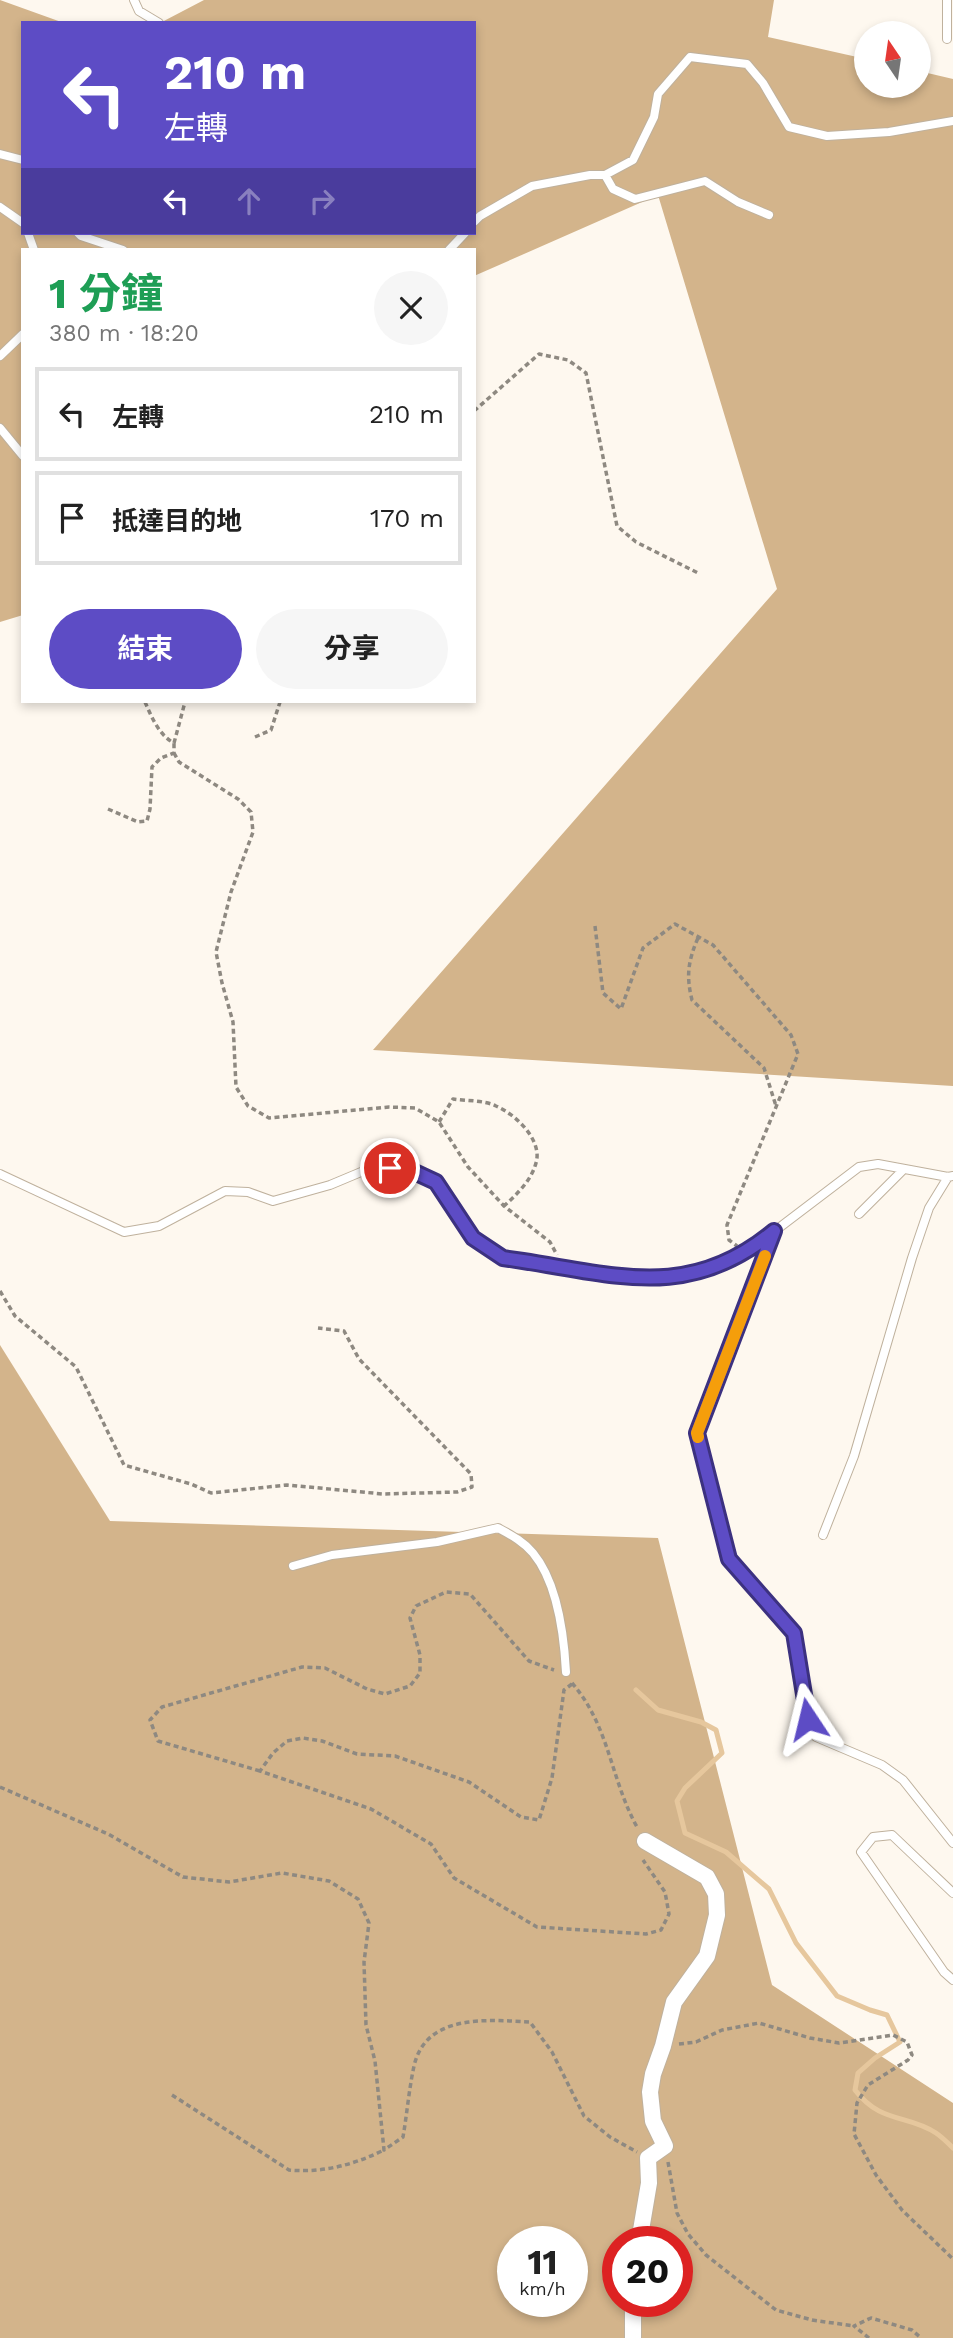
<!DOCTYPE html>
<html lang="zh-TW">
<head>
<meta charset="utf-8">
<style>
	body { margin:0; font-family:"Work Sans","Noto Sans TC",sans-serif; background:#f6f6f6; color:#222; height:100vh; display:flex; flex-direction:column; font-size:26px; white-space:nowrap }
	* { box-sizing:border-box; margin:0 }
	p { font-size:23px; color:#767676 }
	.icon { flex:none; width:38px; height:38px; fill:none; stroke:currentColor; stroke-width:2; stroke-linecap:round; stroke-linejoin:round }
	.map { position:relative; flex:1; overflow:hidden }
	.sheet { position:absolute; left:21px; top:248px; width:455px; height:455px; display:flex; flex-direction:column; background:#fff; border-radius:0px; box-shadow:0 4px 10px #0003 }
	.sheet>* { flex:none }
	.banner { position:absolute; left:21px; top:21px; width:455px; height:214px; border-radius:0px; box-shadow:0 4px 10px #0003; background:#5d4cc5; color:#fff; overflow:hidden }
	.needle { width:46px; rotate:347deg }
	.fabs { position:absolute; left:854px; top:21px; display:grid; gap:14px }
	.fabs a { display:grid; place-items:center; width:77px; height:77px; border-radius:50%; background:#fff; box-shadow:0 4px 10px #0003; font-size:35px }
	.speed { position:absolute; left:497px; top:2226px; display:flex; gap:14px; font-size:35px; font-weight:700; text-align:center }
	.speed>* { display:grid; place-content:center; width:91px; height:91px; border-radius:50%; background:#fff; box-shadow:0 4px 10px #0003; line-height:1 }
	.speed small { font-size:18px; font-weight:400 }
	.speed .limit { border:10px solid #d22; background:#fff; color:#111 }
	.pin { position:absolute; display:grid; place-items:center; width:60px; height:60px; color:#fff; margin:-30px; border:4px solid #fff; border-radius:50%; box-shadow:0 2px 7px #0007 }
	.me { position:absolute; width:77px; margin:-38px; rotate:350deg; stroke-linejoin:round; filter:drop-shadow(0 0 5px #0008) }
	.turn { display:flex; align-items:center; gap:24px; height:147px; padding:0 28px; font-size:32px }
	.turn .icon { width:91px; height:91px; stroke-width:2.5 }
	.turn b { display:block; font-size:49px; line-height:60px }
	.lanes { display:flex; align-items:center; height:66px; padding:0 28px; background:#0003; justify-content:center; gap:35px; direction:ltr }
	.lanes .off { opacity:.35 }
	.round { display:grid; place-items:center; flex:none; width:74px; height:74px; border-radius:37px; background:#f6f6f6 }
	.headline { display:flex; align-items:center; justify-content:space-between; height:119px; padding:0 28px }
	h1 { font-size:42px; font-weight:700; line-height:52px; color:#1e9e55 }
	.action { display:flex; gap:14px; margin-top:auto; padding:14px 28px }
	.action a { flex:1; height:80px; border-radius:42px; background:#5d4cc5; color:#fff; font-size:28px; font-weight:700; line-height:80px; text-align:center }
	.action a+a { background:#f6f6f6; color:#222 }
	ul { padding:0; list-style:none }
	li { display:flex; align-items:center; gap:21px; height:94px; margin:0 14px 10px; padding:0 14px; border:4px solid #e0e0e0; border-radius:0px }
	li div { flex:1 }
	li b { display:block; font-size:26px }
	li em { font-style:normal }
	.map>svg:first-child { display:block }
</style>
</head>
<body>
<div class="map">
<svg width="953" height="2338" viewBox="0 0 953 2338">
	<rect width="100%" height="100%" fill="#fef8ef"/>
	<path fill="#d3b48b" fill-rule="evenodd" d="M 0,0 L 64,23 L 23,23 L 23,233 L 474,233 L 474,23 L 160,23 L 204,0 L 774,0 L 768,37 L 866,59 L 866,86 L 919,86 L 919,71 L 953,79 L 953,1086 L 373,1050 L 777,589 L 658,195 L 474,276 L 474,250 L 23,250 L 23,615 L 0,622 Z
		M 0,1345 L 110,1521 L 658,1538 L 772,1985 L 953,2103 L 953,2338 L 0,2338 ZM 513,2242 L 572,2242 L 572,2301 L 513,2301 ZM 618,2242 L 677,2242 L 677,2301 L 618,2301 Z"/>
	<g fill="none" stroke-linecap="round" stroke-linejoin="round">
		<path stroke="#e6c79d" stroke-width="5" d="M 636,1690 L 658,1710 L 701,1722 L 716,1730 L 722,1753 L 685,1788 L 677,1801 L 685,1833 L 726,1852 L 769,1889 L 796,1943 L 837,1996 L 870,2010 L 887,2015 L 900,2042 L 875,2058 L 858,2073 L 855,2090 C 881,2124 907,2114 936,2133 C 942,2137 948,2143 953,2148"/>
		<defs>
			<path id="lane" d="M 134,0 L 139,11 L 159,23
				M 947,0 L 947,39
				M 0,154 L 23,160
				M 605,175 L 613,189 L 635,199 L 705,181 L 738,202 L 769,215
				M 0,207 L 23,223
				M 474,222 L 480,216 L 532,186 L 590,175 L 605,175 L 633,160 L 654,117 L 658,94 L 690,57 L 747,64 L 763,83 L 789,127 L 827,136 L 889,132 L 953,121
				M 28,233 L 34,250
				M 78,233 L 81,236 L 123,250
				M 449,250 L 465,233
				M 0,356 L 23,334
				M 0,428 L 23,456
				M 0,1174 L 124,1232 L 159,1226 L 225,1191 L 248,1192 L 273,1201 L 330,1185 L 373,1167 L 408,1169 L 437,1182 L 473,1238 L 503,1258 L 644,1279 L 690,1275 L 719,1266 L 746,1253 L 859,1167 L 878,1164 L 948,1177 L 953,1176
				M 859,1214 L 904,1169
				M 774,1231 L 697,1433 L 729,1559 L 794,1633 L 808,1719 L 816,1737 L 882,1765 L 903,1780 L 953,1843
				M 823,1535 L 854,1456 L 912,1258 L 929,1208 L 948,1177
				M 293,1566 L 332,1555 L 437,1542 L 498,1528 C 511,1535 523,1541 533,1553 C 557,1582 564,1635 566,1672
				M 953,1893 L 892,1835 L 873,1837 L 861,1852 L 944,1972 L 953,1980"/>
			<path id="street" d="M 639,2242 L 649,2183 L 648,2158 L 665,2146 L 653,2121 L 650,2092 L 653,2074 L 663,2046 L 674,2002 L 707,1956 L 717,1915 L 716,1894 L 707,1877 L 645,1841
				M 633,2301 L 633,2338"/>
		</defs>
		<use href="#lane" stroke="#bfb19d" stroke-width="10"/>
		<use href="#street" stroke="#bfb19d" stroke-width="18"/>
		<path stroke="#8e8981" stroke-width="3.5" stroke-dasharray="5 3.5" stroke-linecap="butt" d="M 474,411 L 539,354 L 568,360 L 586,373 L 617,526 L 636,542 L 700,574
			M 145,702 C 152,718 159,735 174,743 L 185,702
			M 255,737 L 271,730 L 280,702
			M 174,753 L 179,762 L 238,799 L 251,812 L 253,832 L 231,892 L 216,952 L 222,983 L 233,1022 L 236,1087 L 248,1106 L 269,1118 L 389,1107 L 415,1108 L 439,1122 L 468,1167 L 504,1206 L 550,1242 L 557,1255
			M 108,809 L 138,822 L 147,821 L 150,809 L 152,767 L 161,758 L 174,753 L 174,743
			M 595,926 L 603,993 L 621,1009 L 643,948 L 675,924 L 713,945 L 791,1035 L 798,1054 L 727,1225 L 729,1240 L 737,1246
			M 698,938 C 688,961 686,976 692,1000 L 764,1068 L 776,1106
			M 439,1122 L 453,1099 C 466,1101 484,1100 496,1106 C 515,1114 543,1140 536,1163 C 531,1181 517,1194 504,1206
			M 0,1291 L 15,1316 L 76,1367 L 124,1465 L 191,1484 L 211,1493 L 287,1485 L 383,1494 L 457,1492 L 472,1487 L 471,1474 L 359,1359 L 344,1331 L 318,1328
			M 572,1683 C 610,1727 610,1778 637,1827
			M 572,1684 L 564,1690 L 552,1778 L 539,1820 L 521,1817 L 469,1782 L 395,1756 L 357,1754 L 322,1741 L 303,1738 L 287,1741 L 273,1753 L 260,1771 L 371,1809 L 431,1844 L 454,1878 L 537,1927 L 646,1934 L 661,1930 L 669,1914 L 665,1892 L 643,1860
			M 260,1771 L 158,1741 L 150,1720 L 162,1707 L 302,1667 L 325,1668 L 367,1689 L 385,1694 L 410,1686 L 420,1673 L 420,1655 L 410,1618 L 416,1606 L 446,1592 L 470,1594 L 529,1661 L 554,1670
			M 0,1787 L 108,1834 L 183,1877 L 229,1882 L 282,1873 L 329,1881 L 358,1899 L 369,1923 L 364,1962 L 366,2025 L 375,2061 L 384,2150 L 403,2137 C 407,2114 409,2089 414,2066 C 426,2013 488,2020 530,2022 L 552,2052 L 584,2116 L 610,2137 L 637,2152
			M 679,2044 L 696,2042 L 722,2030 L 759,2023 L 810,2038 L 839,2043 L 893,2035 L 907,2042 L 912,2055 L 908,2060 L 868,2085 L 857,2103 L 854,2134 L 876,2175 L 902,2210 L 953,2259
			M 172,2095 L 289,2170 C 323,2173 353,2165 384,2150
			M 668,2162 L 677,2213 L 688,2234 L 706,2255 L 776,2310 L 812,2320 L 854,2326
			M 869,2338 L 854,2326 L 871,2318 L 912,2330 L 921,2338"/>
		<use href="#lane" stroke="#fff" stroke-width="8"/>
		<use href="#street" stroke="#fff" stroke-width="16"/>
	</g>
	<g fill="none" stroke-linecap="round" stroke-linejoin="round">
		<defs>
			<path id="route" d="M 390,1168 L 408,1169 L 436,1182 L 473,1238 L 503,1258 L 523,1261 C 620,1276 691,1300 774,1231 L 697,1433 L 729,1559 L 794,1633 L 808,1719"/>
		</defs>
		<use href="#route" stroke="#3c3180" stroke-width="18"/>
		<use href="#route" stroke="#5d4cc5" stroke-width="12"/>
		<path stroke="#f59e0b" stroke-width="12" d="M 698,1437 L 697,1433 L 765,1256"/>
	</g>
</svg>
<div class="fabs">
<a><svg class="needle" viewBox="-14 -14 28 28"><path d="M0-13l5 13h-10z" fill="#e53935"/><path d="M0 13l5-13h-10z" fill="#767676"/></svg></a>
</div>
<div class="speed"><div>11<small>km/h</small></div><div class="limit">20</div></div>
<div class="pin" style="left:390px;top:1168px;background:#d93025"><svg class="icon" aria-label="arrive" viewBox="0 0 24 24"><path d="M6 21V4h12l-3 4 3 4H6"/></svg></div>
<svg class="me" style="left:808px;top:1719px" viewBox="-20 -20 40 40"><path d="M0-17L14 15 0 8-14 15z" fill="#5d4cc5" stroke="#fff" stroke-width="4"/></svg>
<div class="banner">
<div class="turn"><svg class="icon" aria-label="left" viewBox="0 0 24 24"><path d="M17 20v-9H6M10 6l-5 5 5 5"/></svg><div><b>210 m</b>左轉</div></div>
<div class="lanes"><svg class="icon" aria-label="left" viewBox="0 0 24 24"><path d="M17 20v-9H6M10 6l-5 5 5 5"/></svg><svg class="icon off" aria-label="ahead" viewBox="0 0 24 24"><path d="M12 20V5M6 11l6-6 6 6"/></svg><svg class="icon off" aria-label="right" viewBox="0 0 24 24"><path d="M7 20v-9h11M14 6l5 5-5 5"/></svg></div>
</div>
<section class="sheet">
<div class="headline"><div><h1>1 分鐘</h1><p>380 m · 18:20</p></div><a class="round"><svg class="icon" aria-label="close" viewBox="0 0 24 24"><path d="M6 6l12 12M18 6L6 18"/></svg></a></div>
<ul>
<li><svg class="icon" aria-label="left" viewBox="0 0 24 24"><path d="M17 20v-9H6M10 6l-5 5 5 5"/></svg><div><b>左轉</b></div><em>210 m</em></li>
<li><svg class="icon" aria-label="arrive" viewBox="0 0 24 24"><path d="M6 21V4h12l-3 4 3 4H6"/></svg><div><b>抵達目的地</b></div><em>170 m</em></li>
</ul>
<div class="action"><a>結束</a><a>分享</a></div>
</section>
</div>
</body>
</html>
